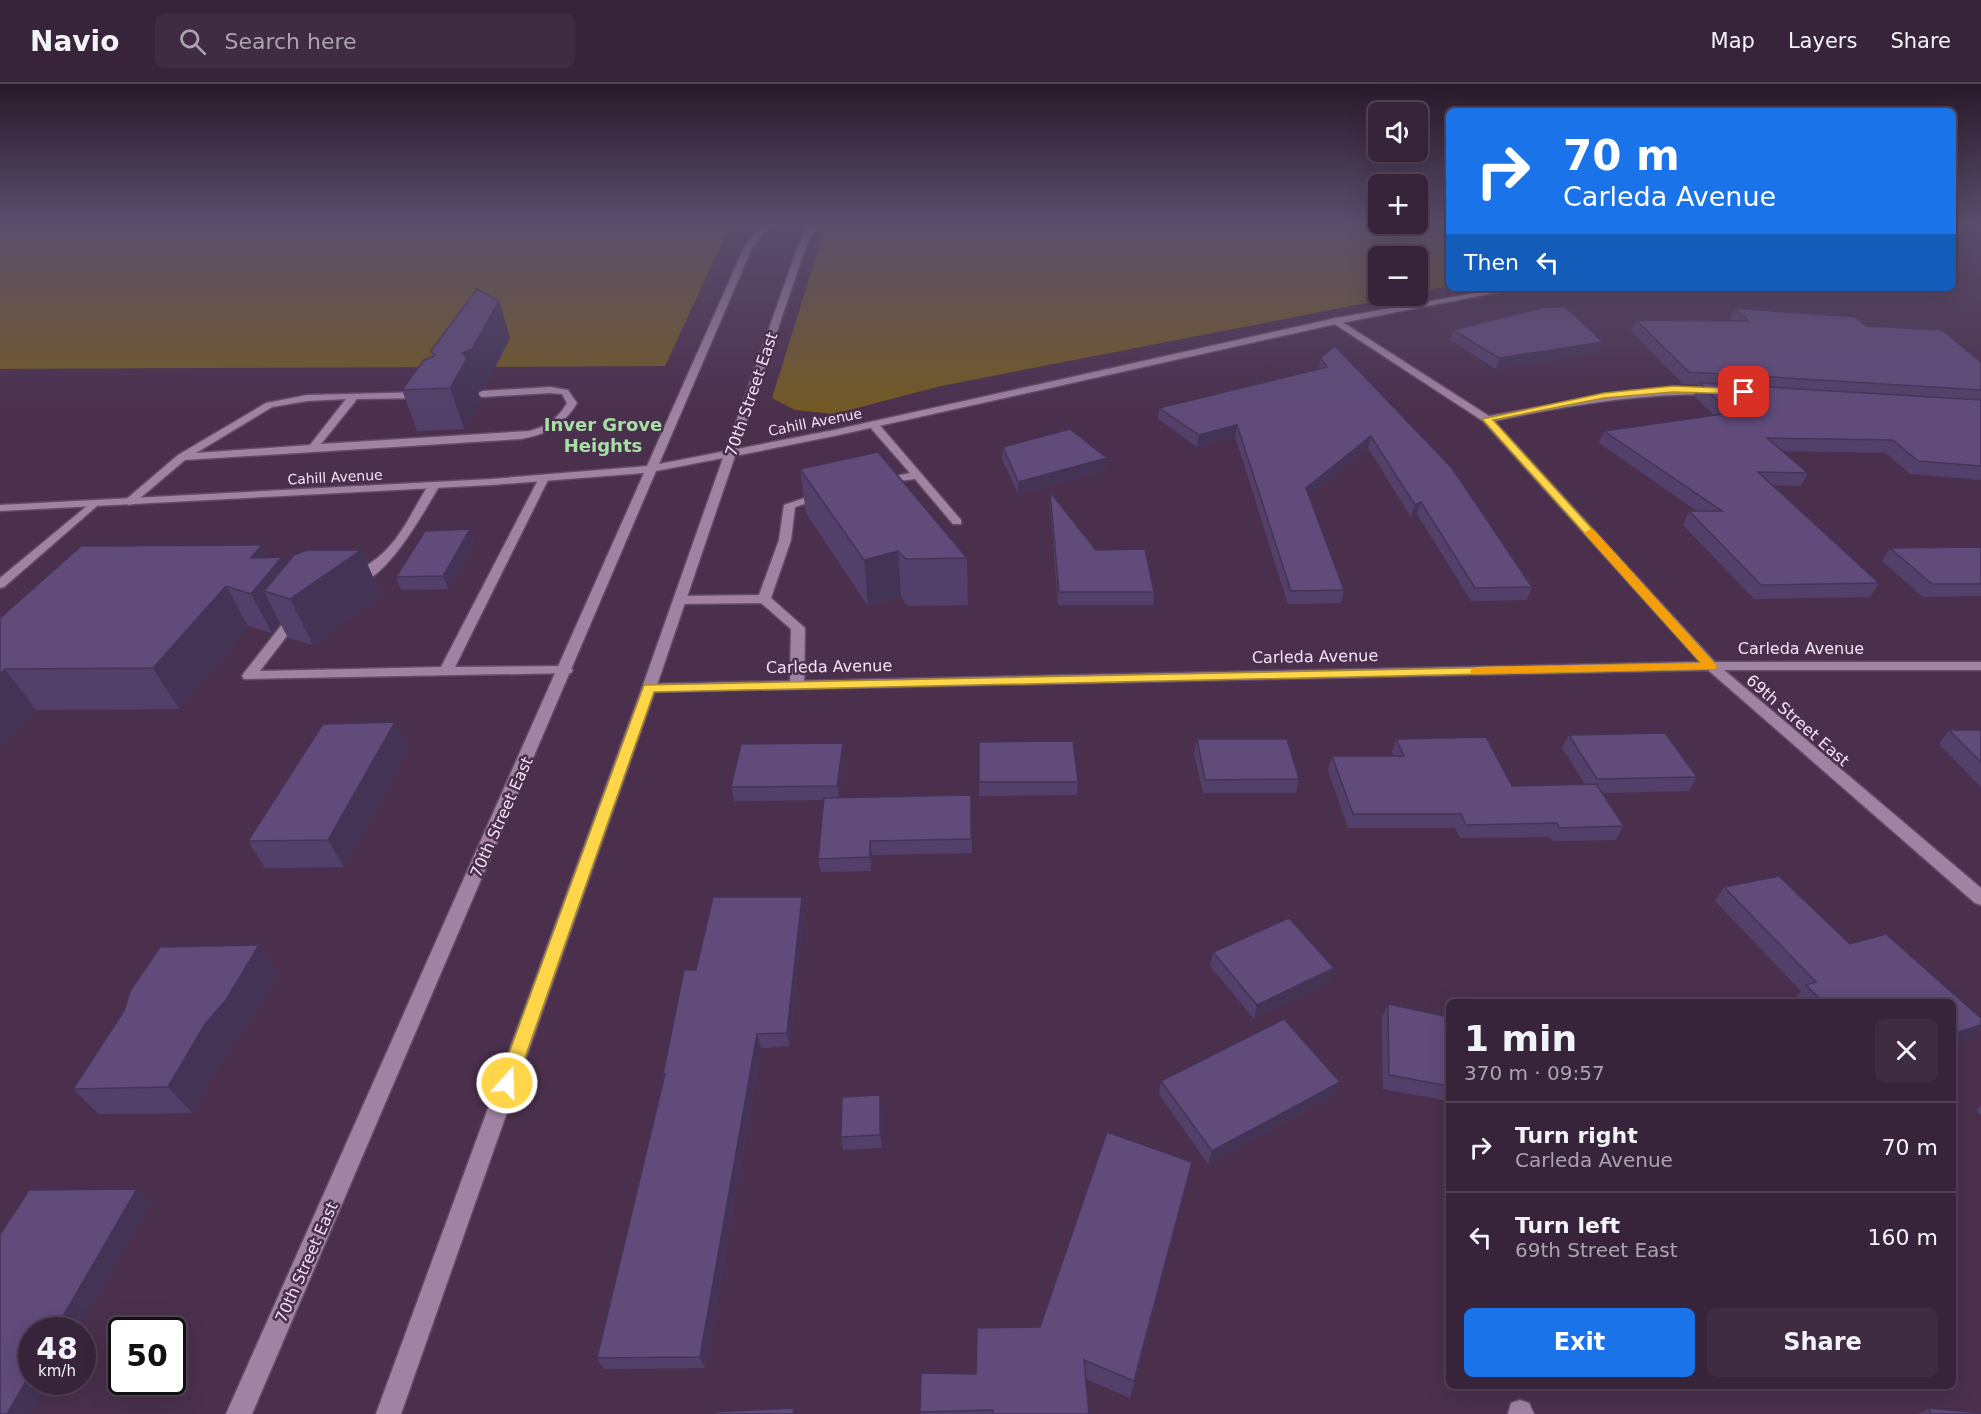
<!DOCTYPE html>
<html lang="en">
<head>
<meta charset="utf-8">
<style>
	body { margin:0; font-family:"DejaVu Sans",sans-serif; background:#3f2c42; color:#f1f3f6; height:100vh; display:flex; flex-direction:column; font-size:22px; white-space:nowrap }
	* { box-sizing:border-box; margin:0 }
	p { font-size:20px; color:#aba4af }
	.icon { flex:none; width:33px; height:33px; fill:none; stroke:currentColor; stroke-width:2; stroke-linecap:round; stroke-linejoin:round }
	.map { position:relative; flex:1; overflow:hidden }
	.panel { position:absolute; left:1446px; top:915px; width:510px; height:390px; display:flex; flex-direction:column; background:#38243a; border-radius:9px; box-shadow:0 6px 24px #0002,0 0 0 2px #524154 }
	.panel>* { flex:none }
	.guide { position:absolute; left:1446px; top:24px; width:510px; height:183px; border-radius:9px; box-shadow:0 6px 24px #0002,0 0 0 2px #524154; background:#1a73e8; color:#fff; overflow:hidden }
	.fabs { position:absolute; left:1368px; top:18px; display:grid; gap:12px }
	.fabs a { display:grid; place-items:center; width:60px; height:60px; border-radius:9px; background:#38243a; box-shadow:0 6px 24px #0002,0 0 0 2px #524154; font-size:30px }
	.speed { position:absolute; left:18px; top:1233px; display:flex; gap:12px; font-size:30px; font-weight:700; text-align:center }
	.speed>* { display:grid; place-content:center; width:78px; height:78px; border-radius:50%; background:#38243a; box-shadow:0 6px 24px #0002,0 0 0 2px #524154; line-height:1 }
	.speed small { font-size:15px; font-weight:400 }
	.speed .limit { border:3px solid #111; border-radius:9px; background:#fff; color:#111 }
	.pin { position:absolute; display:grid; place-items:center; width:51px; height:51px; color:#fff; margin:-26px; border-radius:12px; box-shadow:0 3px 9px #0006 }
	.me { position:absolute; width:66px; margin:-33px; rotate:20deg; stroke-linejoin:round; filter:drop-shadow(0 0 4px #0008) }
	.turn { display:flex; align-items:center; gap:21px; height:126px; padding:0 18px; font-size:27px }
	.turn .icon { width:78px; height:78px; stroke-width:2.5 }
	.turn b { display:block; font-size:42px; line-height:51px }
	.then { display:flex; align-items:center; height:57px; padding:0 18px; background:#0003; gap:12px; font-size:22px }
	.round { display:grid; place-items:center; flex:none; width:63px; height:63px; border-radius:9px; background:#3f2c42 }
	.overview { display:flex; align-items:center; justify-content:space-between; height:102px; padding:0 18px }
	h1 { font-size:36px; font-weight:800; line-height:45px }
	.action { display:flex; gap:12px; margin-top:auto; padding:12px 18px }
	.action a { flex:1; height:69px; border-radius:9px; background:#1a73e8; color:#fff; font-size:24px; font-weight:800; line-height:69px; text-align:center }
	.action a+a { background:#3f2c42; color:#f1f3f6 }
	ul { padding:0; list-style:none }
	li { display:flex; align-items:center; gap:18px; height:90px; padding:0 18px; border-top:2px solid #524154 }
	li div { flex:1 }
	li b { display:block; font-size:22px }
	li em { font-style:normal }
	header { display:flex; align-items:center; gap:36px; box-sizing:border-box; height:84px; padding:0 30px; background:#38243a; border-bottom:2px solid #524154 }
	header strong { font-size:28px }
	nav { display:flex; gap:33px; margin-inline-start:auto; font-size:21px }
	.search { width:420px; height:54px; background:#3f2c42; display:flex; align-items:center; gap:15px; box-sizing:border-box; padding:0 21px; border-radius:9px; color:#aba4af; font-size:22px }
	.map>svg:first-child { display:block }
</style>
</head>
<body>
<header>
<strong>Navio</strong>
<div class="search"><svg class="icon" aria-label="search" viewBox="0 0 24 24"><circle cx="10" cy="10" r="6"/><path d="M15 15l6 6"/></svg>Search here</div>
<nav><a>Map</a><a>Layers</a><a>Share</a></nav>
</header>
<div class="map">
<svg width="1981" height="1330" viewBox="0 0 1981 1330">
	<rect width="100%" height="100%" fill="#4a304d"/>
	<path fill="#725924" d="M 0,140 L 737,140 L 723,157 L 665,282 L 0,285 Z
		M 826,140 L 1449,140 L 1449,202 L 1418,208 L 1418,172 L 1378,172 L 1378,212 L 1402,212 L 941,302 L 834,330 L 795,326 L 772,314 Z"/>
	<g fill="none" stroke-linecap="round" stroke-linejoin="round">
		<defs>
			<path id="lane" d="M 550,303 L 568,306 L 577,319 C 563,342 547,350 521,355 L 185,376 L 133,420 L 129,421 L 123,418 L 178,371 L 266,319 L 307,311 L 424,308 L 429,311 L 424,314 L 357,315 L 321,360 L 529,347 C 546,343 558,335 567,319 L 562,310 L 550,309 L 482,313 L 477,310 L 482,307 ZM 346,315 L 310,361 L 196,369 L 272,323 L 307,317 Z
				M 873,337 L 877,338 L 961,436 L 961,440 L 953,440 L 915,395 L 876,400 L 876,396 L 910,389 L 869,342 L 868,340 Z
				M 544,391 L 549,394 L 455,583 L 566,582 L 573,586 L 571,589 L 244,595 L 242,592 L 244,589 L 291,529 L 296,528 L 302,532 L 260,587 L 441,583 L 539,394 Z
				M 434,398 L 440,401 C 426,424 382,506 351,499 L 349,496 C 359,485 375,478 386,466 C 405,447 415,421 430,399 Z
				M 822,408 L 826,409 L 826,413 L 795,423 L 791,456 L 771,514 L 805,544 L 804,601 L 797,605 L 790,601 L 791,545 L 761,519 L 679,520 L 673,516 L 679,512 L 759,511 L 779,456 L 784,421 Z"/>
			<path id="street" d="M 1336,234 L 1489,332 L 1630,307 L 1688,304 L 1721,305 L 1721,309 L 1718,310 C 1642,309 1569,321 1494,337 L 1715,578 L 1981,578 L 1981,586 L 1724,586 L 1981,804 L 1981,821 L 1975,819 L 1708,586 L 649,608 L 642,604 L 649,600 L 1700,578 L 1483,337 L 1333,239 L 1333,235 Z
				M 93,417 L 97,418 L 97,422 L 4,503 L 0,504 L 0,494 Z
				M 1520,1316 L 1529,1319 L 1534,1330 L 1508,1330 L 1511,1319 Z"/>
			<path id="secondary" d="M 764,140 L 771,140 L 752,164 L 659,380 L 726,367 L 797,165 L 810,140 L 817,140 L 805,165 L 737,365 L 834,346 L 1336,234 L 1503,204 L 1520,204 L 1336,240 L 834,352 L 735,372 L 656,604 L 401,1330 L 376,1330 L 642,604 L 723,374 L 656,387 L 252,1330 L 226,1330 L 644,389 L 491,401 L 0,427 L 0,421 L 491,395 L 647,382 L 744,164 Z"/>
		</defs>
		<use href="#lane" stroke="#634c65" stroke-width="3"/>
		<use href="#street" stroke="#634c65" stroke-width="3"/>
		<use href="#secondary" stroke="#634c65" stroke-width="3"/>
		<use href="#lane" fill="#a082a3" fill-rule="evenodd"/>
		<use href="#street" fill="#a082a3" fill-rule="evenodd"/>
		<use href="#secondary" fill="#a082a3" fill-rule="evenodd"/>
	</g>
	<path fill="#53406a" d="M 499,217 L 510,254 L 484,305 L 478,308 L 480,314 L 464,345 L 417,347 L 402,306 L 433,273 L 431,267 Z
		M 1735,224 L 1866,242 L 1981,278 L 1981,396 L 1910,390 L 1886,369 L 1783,367 L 1808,389 L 1801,402 L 1772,401 L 1879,499 L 1870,513 L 1754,515 L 1683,441 L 1689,427 L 1697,427 L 1599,359 L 1604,347 L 1714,331 L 1694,312 L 1699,301 L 1683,300 L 1631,247 L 1636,236 L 1732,237 L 1730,235 Z
		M 1453,246 L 1603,258 L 1599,269 L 1496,285 L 1450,256 Z
		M 1320,274 L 1532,503 L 1527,516 L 1471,517 L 1417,430 L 1411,433 L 1368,364 L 1309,412 L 1344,506 L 1341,519 L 1288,520 L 1235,352 L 1197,363 L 1158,335 L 1159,324 L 1319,285 Z
		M 1003,363 L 1106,386 L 1018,410 L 1002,375 Z
		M 800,385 L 967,474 L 968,521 L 908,522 L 901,513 L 868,522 L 806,429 Z
		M 1050,408 L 1096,466 L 1154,508 L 1153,521 L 1058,521 L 1050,420 Z
		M 470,445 L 474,458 L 448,505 L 401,506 L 396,493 Z
		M 1981,463 L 1981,512 L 1923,513 L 1882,477 L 1890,464 Z
		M 361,466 L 381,511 L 313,561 L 288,554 L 280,539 L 272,549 L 248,542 L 179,625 L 36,626 L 0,663 L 0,534 L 269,473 L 286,481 Z
		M 395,638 L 408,665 L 344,783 L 265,784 L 248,757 Z
		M 1949,646 L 1981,646 L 1981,703 L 1939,660 Z
		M 1569,651 L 1697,693 L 1689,707 L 1602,709 L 1624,742 L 1616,756 L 1553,757 L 1550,753 L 1460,754 L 1455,744 L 1348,744 L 1328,686 L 1332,672 L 1394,672 L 1392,668 L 1396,655 L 1512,702 L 1585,700 L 1562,664 Z
		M 1197,655 L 1299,695 L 1296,709 L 1203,709 L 1194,669 Z
		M 979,658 L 1078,698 L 1077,711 L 979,712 Z
		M 843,659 L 844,673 L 839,714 L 971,711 L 972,769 L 872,771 L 871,787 L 821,788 L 818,775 L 824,716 L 734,717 L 731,703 Z
		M 1779,792 L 1850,860 L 1886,850 L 1981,934 L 1981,945 L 1973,953 L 1953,959 L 1953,918 L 1798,918 L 1795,915 L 1801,907 L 1715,817 L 1724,803 Z
		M 804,827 L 790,962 L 761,964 L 705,1284 L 604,1285 L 597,1274 L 664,993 L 663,990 Z
		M 259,861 L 278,888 L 247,942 L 227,966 L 192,1029 L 99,1030 L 73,1005 Z
		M 1213,868 L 1330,898 L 1254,935 L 1210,882 Z
		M 1388,920 L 1449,933 L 1449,1017 L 1383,1005 L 1382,934 Z
		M 1161,997 L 1334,1011 L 1208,1080 L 1159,1010 Z
		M 1981,1021 L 1981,1031 L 1976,1026 Z
		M 882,1024 L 882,1064 L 843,1066 L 841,1053 Z
		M 1187,1098 L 1130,1314 L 1086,1295 L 1089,1330 L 920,1330 L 920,1328 L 976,1290 L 1040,1243 Z
		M 1928,1324 L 1981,1330 L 1918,1330 Z"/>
	<path fill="#433456" d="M 499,217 L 510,254 L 484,305 L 478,308 L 480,314 L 464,345 L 450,304 L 462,269 Z
		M 1603,258 L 1599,269 L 1496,285 L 1499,274 Z
		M 1237,341 L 1235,352 L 1197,363 L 1199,351 Z
		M 1371,352 L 1368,364 L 1304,417 L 1306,404 Z
		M 1107,374 L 1106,386 L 1018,410 L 1018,398 Z
		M 1421,418 L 1417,430 L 1411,433 L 1415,421 Z
		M 470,445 L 474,458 L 448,505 L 443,492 Z
		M 262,461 L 274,483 L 282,473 L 299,508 L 361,466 L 381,511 L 313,561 L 290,515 L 264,507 L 280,539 L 272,549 L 251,510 L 251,474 Z
		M 898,467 L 901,513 L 868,522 L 864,476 Z
		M 226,502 L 248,542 L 179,625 L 153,584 Z
		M 5,585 L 36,626 L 0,663 L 0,590 Z
		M 395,638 L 408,665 L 344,783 L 328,756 Z
		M 843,659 L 844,673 L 839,715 L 837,702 Z
		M 870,757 L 872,771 L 871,787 L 870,773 Z
		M 802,813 L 804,827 L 790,962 L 787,949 Z
		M 259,861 L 278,888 L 247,942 L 227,966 L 192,1029 L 168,1003 L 205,940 Z
		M 1334,884 L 1330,898 L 1254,935 L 1257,921 Z
		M 1981,941 L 1981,945 L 1973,953 L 1953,959 L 1953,950 Z
		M 757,950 L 761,964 L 705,1284 L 700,1273 Z
		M 1340,998 L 1334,1011 L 1208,1080 L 1212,1067 Z
		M 880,1011 L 882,1024 L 882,1064 L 880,1051 Z
		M 137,1105 L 151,1118 L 78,1246 L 55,1246 Z
		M 32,1287 L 32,1298 L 49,1298 L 31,1330 L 7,1330 Z"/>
	<path fill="#604b7b" stroke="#433456" stroke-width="1.5" d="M 477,205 L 499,217 L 472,265 L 462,269 L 467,274 L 450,304 L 402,306 L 424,276 L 435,272 L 431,267 Z
		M 1546,223 L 1565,223 L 1603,258 L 1499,274 L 1453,246 Z
		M 1735,224 L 1855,233 L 1866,242 L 1942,246 L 1981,278 L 1981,306 L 1689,288 L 1636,236 L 1749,237 Z
		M 1335,262 L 1452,384 L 1532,503 L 1475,504 L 1421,418 L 1415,421 L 1371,352 L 1306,404 L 1344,506 L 1291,507 L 1237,341 L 1199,351 L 1159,324 L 1327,283 L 1320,274 Z
		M 1700,299 L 1981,316 L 1981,382 L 1918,377 L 1893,356 L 1767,354 L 1808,389 L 1758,388 L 1879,499 L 1761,501 L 1689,427 L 1722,427 L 1604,347 L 1730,329 Z
		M 1070,345 L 1107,374 L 1018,398 L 1003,363 Z
		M 878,368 L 967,474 L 906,475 L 898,467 L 864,476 L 800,385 Z
		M 1050,408 L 1096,466 L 1145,465 L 1154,508 L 1059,508 Z
		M 470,445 L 443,492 L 396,493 L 425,447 Z
		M 262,461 L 251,474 L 282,473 L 251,510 L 226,502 L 153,584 L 5,585 L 0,590 L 0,534 L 81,462 Z
		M 1981,463 L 1981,500 L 1932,500 L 1890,464 Z
		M 307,466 L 361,466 L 290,515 L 264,507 L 294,471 Z
		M 395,638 L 328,756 L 248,757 L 323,640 Z
		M 1949,646 L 1981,646 L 1981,678 Z
		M 1665,649 L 1697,693 L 1597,695 L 1569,651 Z
		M 1486,653 L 1512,702 L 1596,700 L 1624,742 L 1559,744 L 1557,739 L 1466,741 L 1461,730 L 1353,730 L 1332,672 L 1404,672 L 1396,655 Z
		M 1197,655 L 1287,655 L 1299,695 L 1205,696 Z
		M 1073,657 L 1078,698 L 979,698 L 979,658 Z
		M 843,659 L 837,702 L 731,703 L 741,660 Z
		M 971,711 L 971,755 L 870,757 L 870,773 L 818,775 L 824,714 Z
		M 1779,792 L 1850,860 L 1886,850 L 1981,934 L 1981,941 L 1953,950 L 1953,918 L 1823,918 L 1806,901 L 1816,898 L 1724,803 Z
		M 713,813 L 802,813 L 787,949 L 757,950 L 700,1273 L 597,1274 L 665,990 L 663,990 L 684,886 L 696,886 Z
		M 1289,834 L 1334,884 L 1257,921 L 1213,868 Z
		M 259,861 L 226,916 L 205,940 L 168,1003 L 73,1005 L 124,927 L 130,907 L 160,863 Z
		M 1388,920 L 1449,933 L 1449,1002 L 1389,991 Z
		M 1284,935 L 1340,998 L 1212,1067 L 1161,997 Z
		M 880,1011 L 880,1051 L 841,1053 L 842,1013 Z
		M 1107,1048 L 1192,1078 L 1134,1297 L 1084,1276 L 1089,1330 L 993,1330 L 993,1326 L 920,1328 L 921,1289 L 976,1290 L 977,1244 L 1040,1243 Z
		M 137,1105 L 55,1246 L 32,1246 L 32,1287 L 7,1330 L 0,1330 L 0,1149 L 1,1149 L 29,1106 Z
		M 794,1324 L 793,1330 L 715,1330 L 715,1328 Z
		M 1928,1324 L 1981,1329 L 1981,1330 L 1931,1330 Z"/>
	<linearGradient id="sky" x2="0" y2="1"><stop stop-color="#291a2a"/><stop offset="0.43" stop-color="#5a4e6d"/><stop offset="1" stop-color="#5a4e6d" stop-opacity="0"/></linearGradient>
	<rect width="1981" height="326" fill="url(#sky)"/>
	<path fill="#ffd54a" stroke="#a68a30" stroke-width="1.5" d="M 1673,302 L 1744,305 L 1748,308 L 1744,310 L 1673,308 L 1604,314 L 1493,336 L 1715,580 L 1717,582 L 1715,585 L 654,608 L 516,999 L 514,1004 L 507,1007 L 501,1004 L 498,999 L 644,601 L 1701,579 L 1482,335 L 1604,309 Z"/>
	<path fill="#f59e0b" d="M 1590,445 L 1594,446 L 1715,580 L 1717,582 L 1715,585 L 1472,590 L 1470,587 L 1476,583 L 1701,579 L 1586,451 L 1584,449 Z"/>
	<g text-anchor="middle" stroke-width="5" stroke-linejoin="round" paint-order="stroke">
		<g font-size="14" fill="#f3e3f5" stroke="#4a304d">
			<text transform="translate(815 338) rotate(-11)" y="5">Cahill Avenue</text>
			<text transform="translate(335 393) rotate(-3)" y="5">Cahill Avenue</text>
		</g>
		<g font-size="16" fill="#f3e3f5" stroke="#4a304d">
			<text transform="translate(751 310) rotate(-71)" y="6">70th Street East</text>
			<text x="1801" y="570">Carleda Avenue</text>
			<text transform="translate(1315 572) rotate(-1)" y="6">Carleda Avenue</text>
			<text transform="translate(829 582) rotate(-1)" y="6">Carleda Avenue</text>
			<text transform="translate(1798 636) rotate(41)" y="6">69th Street East</text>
			<text transform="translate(501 733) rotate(-66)" y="6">70th Street East</text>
			<text transform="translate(306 1178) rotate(-66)" y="6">70th Street East</text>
		</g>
		<g font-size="18" font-weight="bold" fill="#a7e0a4" stroke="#4a304d">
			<text x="603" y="347">Inver Grove<tspan x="603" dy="21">Heights</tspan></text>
		</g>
	</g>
</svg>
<div class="fabs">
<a><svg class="icon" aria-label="sound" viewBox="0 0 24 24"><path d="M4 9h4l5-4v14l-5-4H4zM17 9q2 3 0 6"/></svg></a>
<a>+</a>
<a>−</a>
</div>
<div class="speed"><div>48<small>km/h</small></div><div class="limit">50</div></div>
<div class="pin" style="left:1744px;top:308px;background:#d93025"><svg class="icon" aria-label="arrive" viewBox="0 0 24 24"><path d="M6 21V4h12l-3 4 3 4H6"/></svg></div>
<svg class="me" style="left:507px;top:999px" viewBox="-20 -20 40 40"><circle r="17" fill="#ffd54a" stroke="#fff" stroke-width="3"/><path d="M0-11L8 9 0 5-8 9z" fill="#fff"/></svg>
<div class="guide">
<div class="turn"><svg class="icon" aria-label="right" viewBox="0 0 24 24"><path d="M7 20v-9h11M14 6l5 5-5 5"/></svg><div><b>70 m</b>Carleda Avenue</div></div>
<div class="then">Then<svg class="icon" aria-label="left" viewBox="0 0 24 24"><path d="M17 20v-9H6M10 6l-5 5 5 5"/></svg></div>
</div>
<section class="panel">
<div class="overview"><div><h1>1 min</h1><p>370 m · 09:57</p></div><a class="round"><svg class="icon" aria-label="close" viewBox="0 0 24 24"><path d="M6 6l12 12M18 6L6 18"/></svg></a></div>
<ul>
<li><svg class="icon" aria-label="right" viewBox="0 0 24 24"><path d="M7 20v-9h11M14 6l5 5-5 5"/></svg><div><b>Turn right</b><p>Carleda Avenue</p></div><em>70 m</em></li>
<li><svg class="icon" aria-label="left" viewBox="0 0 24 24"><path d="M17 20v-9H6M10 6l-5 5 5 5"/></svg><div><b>Turn left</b><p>69th Street East</p></div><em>160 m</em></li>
</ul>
<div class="action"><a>Exit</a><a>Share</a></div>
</section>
</div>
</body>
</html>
